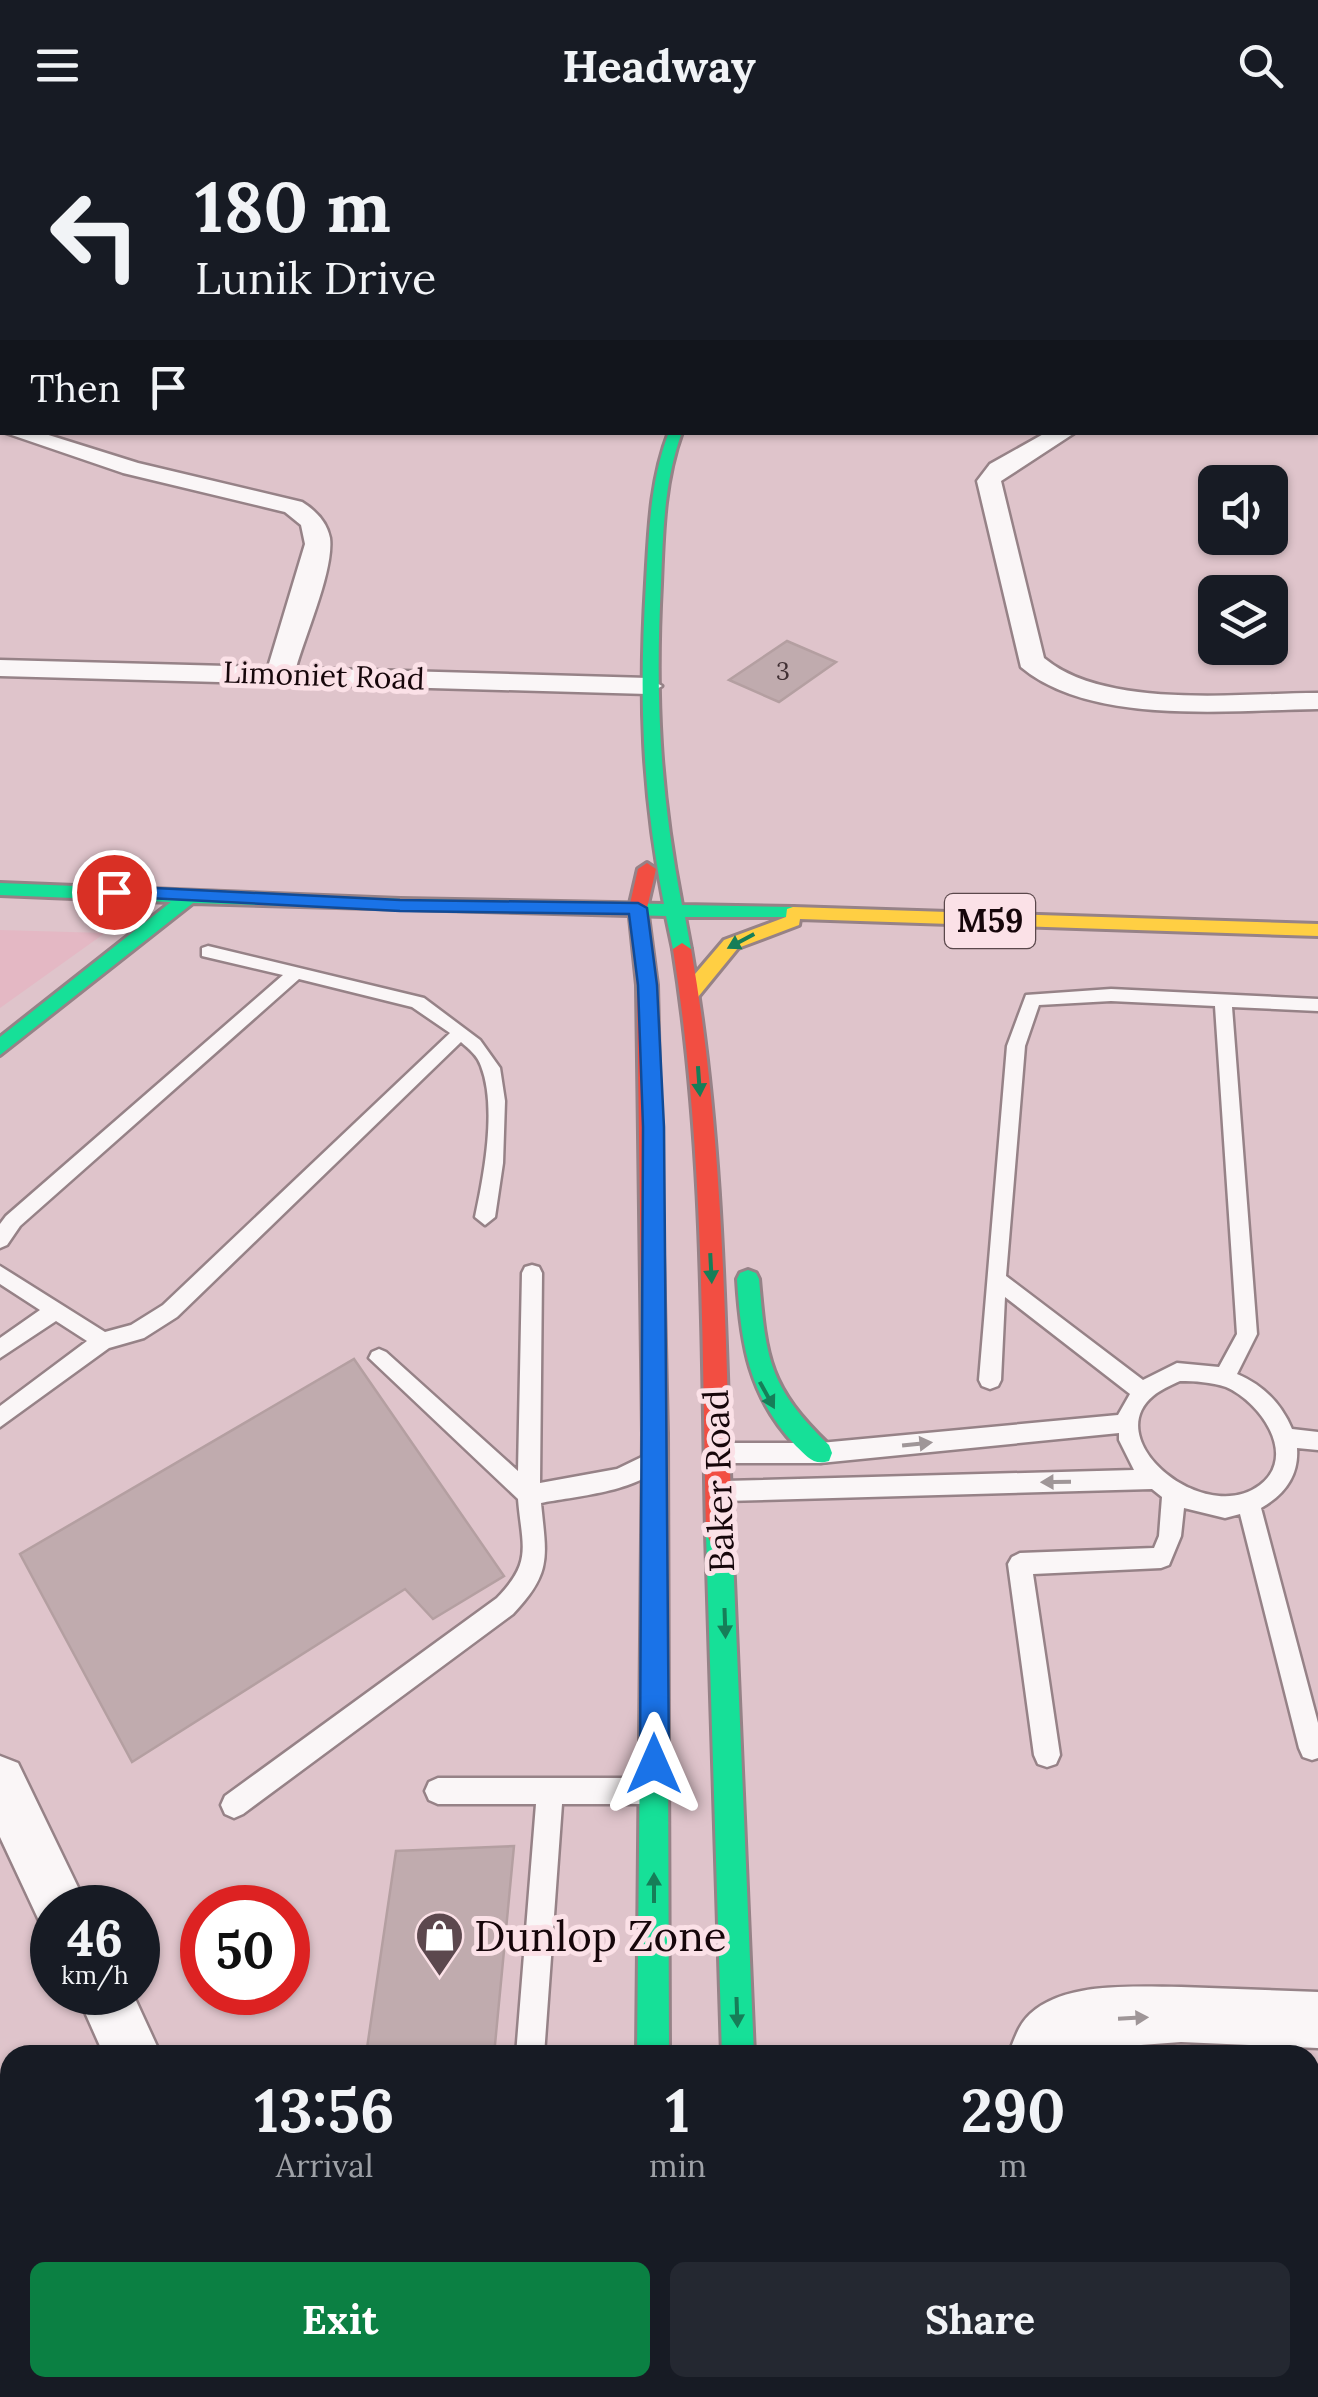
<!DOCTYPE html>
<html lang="en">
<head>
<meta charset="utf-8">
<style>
	body { margin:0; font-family:Lora,serif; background:#242831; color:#f1f3f6; height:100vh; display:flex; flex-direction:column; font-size:38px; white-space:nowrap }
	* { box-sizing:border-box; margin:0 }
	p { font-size:32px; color:#9ea1a6 }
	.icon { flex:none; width:55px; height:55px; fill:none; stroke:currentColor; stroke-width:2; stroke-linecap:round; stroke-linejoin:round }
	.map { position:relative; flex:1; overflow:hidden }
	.details { position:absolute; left:0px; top:1915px; width:1320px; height:352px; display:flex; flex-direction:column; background:#171b24; border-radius:30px 30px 0 0; box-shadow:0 2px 8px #0004 }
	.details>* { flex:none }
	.banner { position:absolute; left:0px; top:0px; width:1320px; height:305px; box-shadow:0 2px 8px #0004; background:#171b24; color:#f1f3f6; overflow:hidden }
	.fabs { position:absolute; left:1198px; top:335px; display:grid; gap:20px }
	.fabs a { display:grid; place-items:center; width:90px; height:90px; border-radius:15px; background:#171b24; box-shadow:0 2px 8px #0004; font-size:50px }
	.speed { position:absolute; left:30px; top:1755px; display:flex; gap:20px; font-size:50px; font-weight:700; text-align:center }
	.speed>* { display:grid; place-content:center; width:130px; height:130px; border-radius:50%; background:#171b24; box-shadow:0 2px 8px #0004; line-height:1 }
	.speed small { font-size:25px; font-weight:400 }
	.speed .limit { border:15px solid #d22; background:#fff; color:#111 }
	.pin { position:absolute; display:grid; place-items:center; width:85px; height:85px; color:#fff; margin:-42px; border:5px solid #fff; border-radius:50%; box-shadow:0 2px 10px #0007 }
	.me { position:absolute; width:110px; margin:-55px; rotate:0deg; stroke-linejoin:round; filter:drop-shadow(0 0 8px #0008) }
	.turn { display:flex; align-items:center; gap:35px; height:210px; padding:0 30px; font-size:45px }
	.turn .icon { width:130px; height:130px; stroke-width:2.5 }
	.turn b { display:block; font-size:70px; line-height:85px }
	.then { display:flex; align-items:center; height:95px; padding:0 30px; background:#0003; gap:20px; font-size:38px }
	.eta { display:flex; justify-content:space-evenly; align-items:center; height:170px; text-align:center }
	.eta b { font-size:60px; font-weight:800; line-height:70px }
	.cta { display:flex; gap:20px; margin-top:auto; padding:20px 30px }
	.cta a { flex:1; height:115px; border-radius:15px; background:#0b8043; color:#fff; font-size:40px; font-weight:800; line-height:115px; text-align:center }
	.cta a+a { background:#242831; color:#f1f3f6 }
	header { display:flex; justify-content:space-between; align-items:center; height:130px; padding:0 30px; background:#171b24; font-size:45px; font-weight:800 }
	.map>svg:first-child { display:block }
</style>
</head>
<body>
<header><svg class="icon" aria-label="menu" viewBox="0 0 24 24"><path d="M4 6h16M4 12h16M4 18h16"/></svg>Headway<svg class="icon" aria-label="search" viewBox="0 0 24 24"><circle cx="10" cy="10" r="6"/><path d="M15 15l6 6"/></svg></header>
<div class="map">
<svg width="1318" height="2267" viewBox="0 0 1318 2267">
	<rect width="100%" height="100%" fill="#dfc4cb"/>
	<path fill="#e4b8c4" d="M 0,0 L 365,0 L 2,2 L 0,107 Z
		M 0,800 L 105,803 L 0,878 Z"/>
	<path fill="#c0abae" stroke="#b49fa1" stroke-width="2.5" d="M 787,511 L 836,532 L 779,572 L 729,550 Z
		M 354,1229 L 504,1446 L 433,1489 L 405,1459 L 132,1632 L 20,1424 Z
		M 514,1716 L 494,1925 L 366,1925 L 396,1721 Z"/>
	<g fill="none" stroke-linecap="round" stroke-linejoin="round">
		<defs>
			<path id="lane" d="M 208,816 L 424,868 L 480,910 L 500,938 L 505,971 L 503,1033 L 495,1087 L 485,1095 L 475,1087 C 484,1045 497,977 481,936 C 478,926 469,919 461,912 L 177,1187 L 144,1208 L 109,1218 L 0,1297 L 0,1276 L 87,1211 L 56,1191 L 0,1228 L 0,1208 L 40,1180 L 0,1154 L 0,1136 L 105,1202 L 131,1195 L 163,1175 L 450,903 L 412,877 L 299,849 L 20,1096 L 7,1115 L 0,1118 L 0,1094 L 6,1086 L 283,845 L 202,826 L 202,818 Z
				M 1111,859 L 1318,869 L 1318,881 L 1232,877 L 1257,1204 L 1237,1244 C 1263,1255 1281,1273 1292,1299 L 1318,1302 L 1318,1320 L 1297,1318 C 1299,1346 1284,1365 1261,1378 L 1318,1593 L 1318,1628 L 1312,1630 L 1303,1627 L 1299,1618 L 1240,1384 L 1225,1388 L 1184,1378 L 1181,1406 L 1169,1435 L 1161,1438 L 1033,1444 L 1060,1625 L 1056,1634 L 1047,1637 L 1038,1634 L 1034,1625 L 1008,1434 L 1012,1427 L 1020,1423 L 1154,1418 L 1159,1406 L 1162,1367 L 1152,1359 L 724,1371 L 716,1368 L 713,1361 L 716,1354 L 724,1351 L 1134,1340 L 1119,1310 L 1119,1303 L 820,1333 L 720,1333 L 712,1330 L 709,1323 L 712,1316 L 720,1313 L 820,1313 L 1118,1285 L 1130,1264 L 1005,1167 L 1001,1250 L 998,1256 L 990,1259 L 982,1256 L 979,1250 L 1007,916 L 1026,865 ZM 1111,871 L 1215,876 L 1237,1204 L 1219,1237 L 1177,1233 L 1143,1250 L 1006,1146 L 1025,916 L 1039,875 ZM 1180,1251 C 1195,1251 1211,1252 1226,1257 C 1259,1271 1299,1325 1260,1355 C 1205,1397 1099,1311 1153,1266 C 1160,1260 1171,1255 1180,1251 Z
				M 532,1135 L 539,1137 L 542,1143 L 540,1353 L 617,1339 L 648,1324 L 656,1327 L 659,1334 C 645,1361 570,1367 541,1373 C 546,1426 553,1442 513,1484 L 243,1684 L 234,1688 L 225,1684 L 221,1675 L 225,1666 L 497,1468 C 533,1431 522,1417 518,1369 L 369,1228 L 372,1222 L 379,1219 L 386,1222 L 518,1341 L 522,1143 L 525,1137 Z
				M 438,1648 L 642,1648 L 651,1652 L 655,1661 L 651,1670 L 642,1674 L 562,1674 L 544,1925 L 516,1925 L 536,1674 L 438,1674 L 429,1670 L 425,1661 L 429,1652 Z"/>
			<path id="street" d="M 921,0 L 945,0 L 946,2 L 923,2 Z
				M 3,302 L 39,302 L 138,333 L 302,372 C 315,380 327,392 330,408 C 334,440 305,505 296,538 L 648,548 L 662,556 L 648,564 L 0,546 L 0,530 L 268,537 L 305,414 L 301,395 L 285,382 L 123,343 Z
				M 1047,302 L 1076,302 L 1001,351 L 1044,528 C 1106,580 1240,563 1318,563 L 1318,579 C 1230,580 1091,596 1021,537 L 977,351 L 990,334 Z
				M 0,1626 L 18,1633 L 88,1778 L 52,1778 L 52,1801 L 42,1797 L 0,1707 Z
				M 1181,1857 L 1318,1862 L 1318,1918 L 1181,1912 L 1074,1920 L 1068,1925 L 1008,1925 C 1014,1911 1018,1895 1030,1884 C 1066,1851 1136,1857 1181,1857 Z
				M 76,1862 L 132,1862 L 161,1925 L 104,1925 Z
				M 287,2258 L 354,2258 L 358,2267 L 291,2267 Z
				M 1031,2258 L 1095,2258 L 1096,2267 L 1032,2267 Z"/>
			<path id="fast" d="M 669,302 L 682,302 C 664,351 663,402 661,454 C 655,567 660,663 682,775 L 793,777 L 799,779 L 799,787 L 685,787 L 691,819 L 682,825 L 673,819 L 666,786 L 193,773 L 0,925 L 0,907 L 171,772 L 0,765 L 0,753 L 400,769 L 664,774 C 642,662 639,567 646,453 C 649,402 650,351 669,302 Z
				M 748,1140 L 756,1143 L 759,1149 C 766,1230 769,1257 829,1315 L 832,1323 L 829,1331 C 813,1336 807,1326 796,1316 C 749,1267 741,1214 737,1149 L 740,1143 Z
				M 655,1293 L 664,1297 L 667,1304 L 669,1925 L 637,1925 L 643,1304 L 646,1297 Z
				M 719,1391 L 728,1395 L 732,1403 L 754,1925 L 722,1925 L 706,1403 L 710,1395 Z
				M 730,2258 L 766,2258 L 767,2267 L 731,2267 Z"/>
			<path id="slow" d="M 793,777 L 1318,794 L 1318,806 L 800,789 L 799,795 L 738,818 L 698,867 L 684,867 L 681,862 L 684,857 L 724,810 L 786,787 L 787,779 Z"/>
			<path id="jam" d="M 647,733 L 656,739 L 647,778 L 657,855 L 667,1304 L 664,1311 L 655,1315 L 646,1311 L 643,1304 L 637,855 L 629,778 L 638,739 Z
				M 682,813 L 691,819 C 725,1012 725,1207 732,1403 L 728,1411 L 719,1415 L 710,1411 L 706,1403 C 702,1207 704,1013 673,819 Z
				M 634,2258 L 670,2258 L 670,2267 L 634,2267 Z"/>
		</defs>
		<use href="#lane" stroke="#968287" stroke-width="5"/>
		<use href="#street" stroke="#968287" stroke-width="5"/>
		<use href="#fast" stroke="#968287" stroke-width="6"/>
		<use href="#slow" stroke="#968287" stroke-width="6"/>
		<use href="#jam" stroke="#968287" stroke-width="6"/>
		<use href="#lane" fill="#faf6f7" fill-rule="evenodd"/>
		<use href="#street" fill="#faf6f7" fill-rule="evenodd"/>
		<use href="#fast" fill="#16e098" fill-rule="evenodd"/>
		<use href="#slow" fill="#ffcf43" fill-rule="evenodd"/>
		<use href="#jam" fill="#f24e42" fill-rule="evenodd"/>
	</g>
	<defs><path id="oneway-solid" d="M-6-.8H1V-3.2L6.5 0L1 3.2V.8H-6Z" transform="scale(2.5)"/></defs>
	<g fill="#167e58">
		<use href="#oneway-solid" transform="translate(741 811) rotate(152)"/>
		<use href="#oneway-solid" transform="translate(699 951) rotate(86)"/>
		<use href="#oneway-solid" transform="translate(711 1138) rotate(87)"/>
		<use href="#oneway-solid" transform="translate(767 1265) rotate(61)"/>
		<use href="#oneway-solid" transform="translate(725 1493) rotate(88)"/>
		<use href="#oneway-solid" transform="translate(654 1758) rotate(-90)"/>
		<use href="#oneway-solid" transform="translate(737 1882) rotate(88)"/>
	</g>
	<g fill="#9f9698">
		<use href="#oneway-solid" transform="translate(917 1314) rotate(-6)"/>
		<use href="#oneway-solid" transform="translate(1056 1352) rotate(179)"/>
		<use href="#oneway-solid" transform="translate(1133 1888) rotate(-3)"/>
	</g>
	<path fill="#1a73e8" stroke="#114b97" stroke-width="2.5" d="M 114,756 L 400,770 L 638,773 L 647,778 L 657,855 L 664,997 L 669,1634 L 664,1644 L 654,1648 L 644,1644 L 640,1634 L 643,997 L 638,855 L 629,784 L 400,781 L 108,766 L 105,762 Z"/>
	<defs>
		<symbol id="shop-pin" viewBox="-11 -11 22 30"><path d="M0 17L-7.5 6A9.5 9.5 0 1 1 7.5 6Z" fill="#5c484e" stroke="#fbe1e7"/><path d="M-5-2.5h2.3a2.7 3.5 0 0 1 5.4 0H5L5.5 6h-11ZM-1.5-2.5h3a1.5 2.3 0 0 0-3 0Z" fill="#fff"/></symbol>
	</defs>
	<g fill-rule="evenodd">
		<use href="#shop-pin" x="412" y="1778" width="55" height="75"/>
	</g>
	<g text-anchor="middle" stroke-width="10" stroke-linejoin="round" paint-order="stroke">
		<g font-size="25" fill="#402f33">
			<text x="783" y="550">3</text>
		</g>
		<g font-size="30" fill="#16060a" stroke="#fbe1e7">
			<text transform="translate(324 546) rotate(2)" y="10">Limoniet Road</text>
		</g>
		<rect fill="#fbe1e7" stroke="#5b484c" stroke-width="2.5" x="945" y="764" width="90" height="54" rx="8"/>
		<g font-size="32" font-weight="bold" fill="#16060a">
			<text x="990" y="802">M59</text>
		</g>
		<g font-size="35" fill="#16060a" stroke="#fbe1e7">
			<text transform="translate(719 1351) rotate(-92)" y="12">Baker Road</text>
		</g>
		<g font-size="42" fill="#16060a" stroke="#fbe1e7" text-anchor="start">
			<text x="474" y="1821">Dunlop Zone</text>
		</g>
	</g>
</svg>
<div class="fabs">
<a><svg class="icon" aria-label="sound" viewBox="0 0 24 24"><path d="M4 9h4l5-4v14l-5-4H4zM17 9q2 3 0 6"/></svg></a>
<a><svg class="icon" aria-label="layers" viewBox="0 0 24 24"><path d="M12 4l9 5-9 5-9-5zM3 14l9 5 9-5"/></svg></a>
</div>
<div class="speed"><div>46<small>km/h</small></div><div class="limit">50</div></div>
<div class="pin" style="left:114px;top:762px;background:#d93025"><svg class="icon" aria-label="arrive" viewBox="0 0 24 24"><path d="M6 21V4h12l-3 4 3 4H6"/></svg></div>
<svg class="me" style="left:654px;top:1634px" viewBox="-20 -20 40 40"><path d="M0-17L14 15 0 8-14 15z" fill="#1a73e8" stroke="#fff" stroke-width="4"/></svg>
<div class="banner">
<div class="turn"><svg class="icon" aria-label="left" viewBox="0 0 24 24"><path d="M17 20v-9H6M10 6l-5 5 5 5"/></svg><div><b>180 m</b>Lunik Drive</div></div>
<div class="then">Then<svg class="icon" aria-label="arrive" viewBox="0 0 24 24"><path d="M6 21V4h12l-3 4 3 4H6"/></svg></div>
</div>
<section class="details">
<div class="eta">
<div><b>13:56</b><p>Arrival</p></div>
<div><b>1</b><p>min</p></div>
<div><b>290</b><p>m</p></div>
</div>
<div class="cta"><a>Exit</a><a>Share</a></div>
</section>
</div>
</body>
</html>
